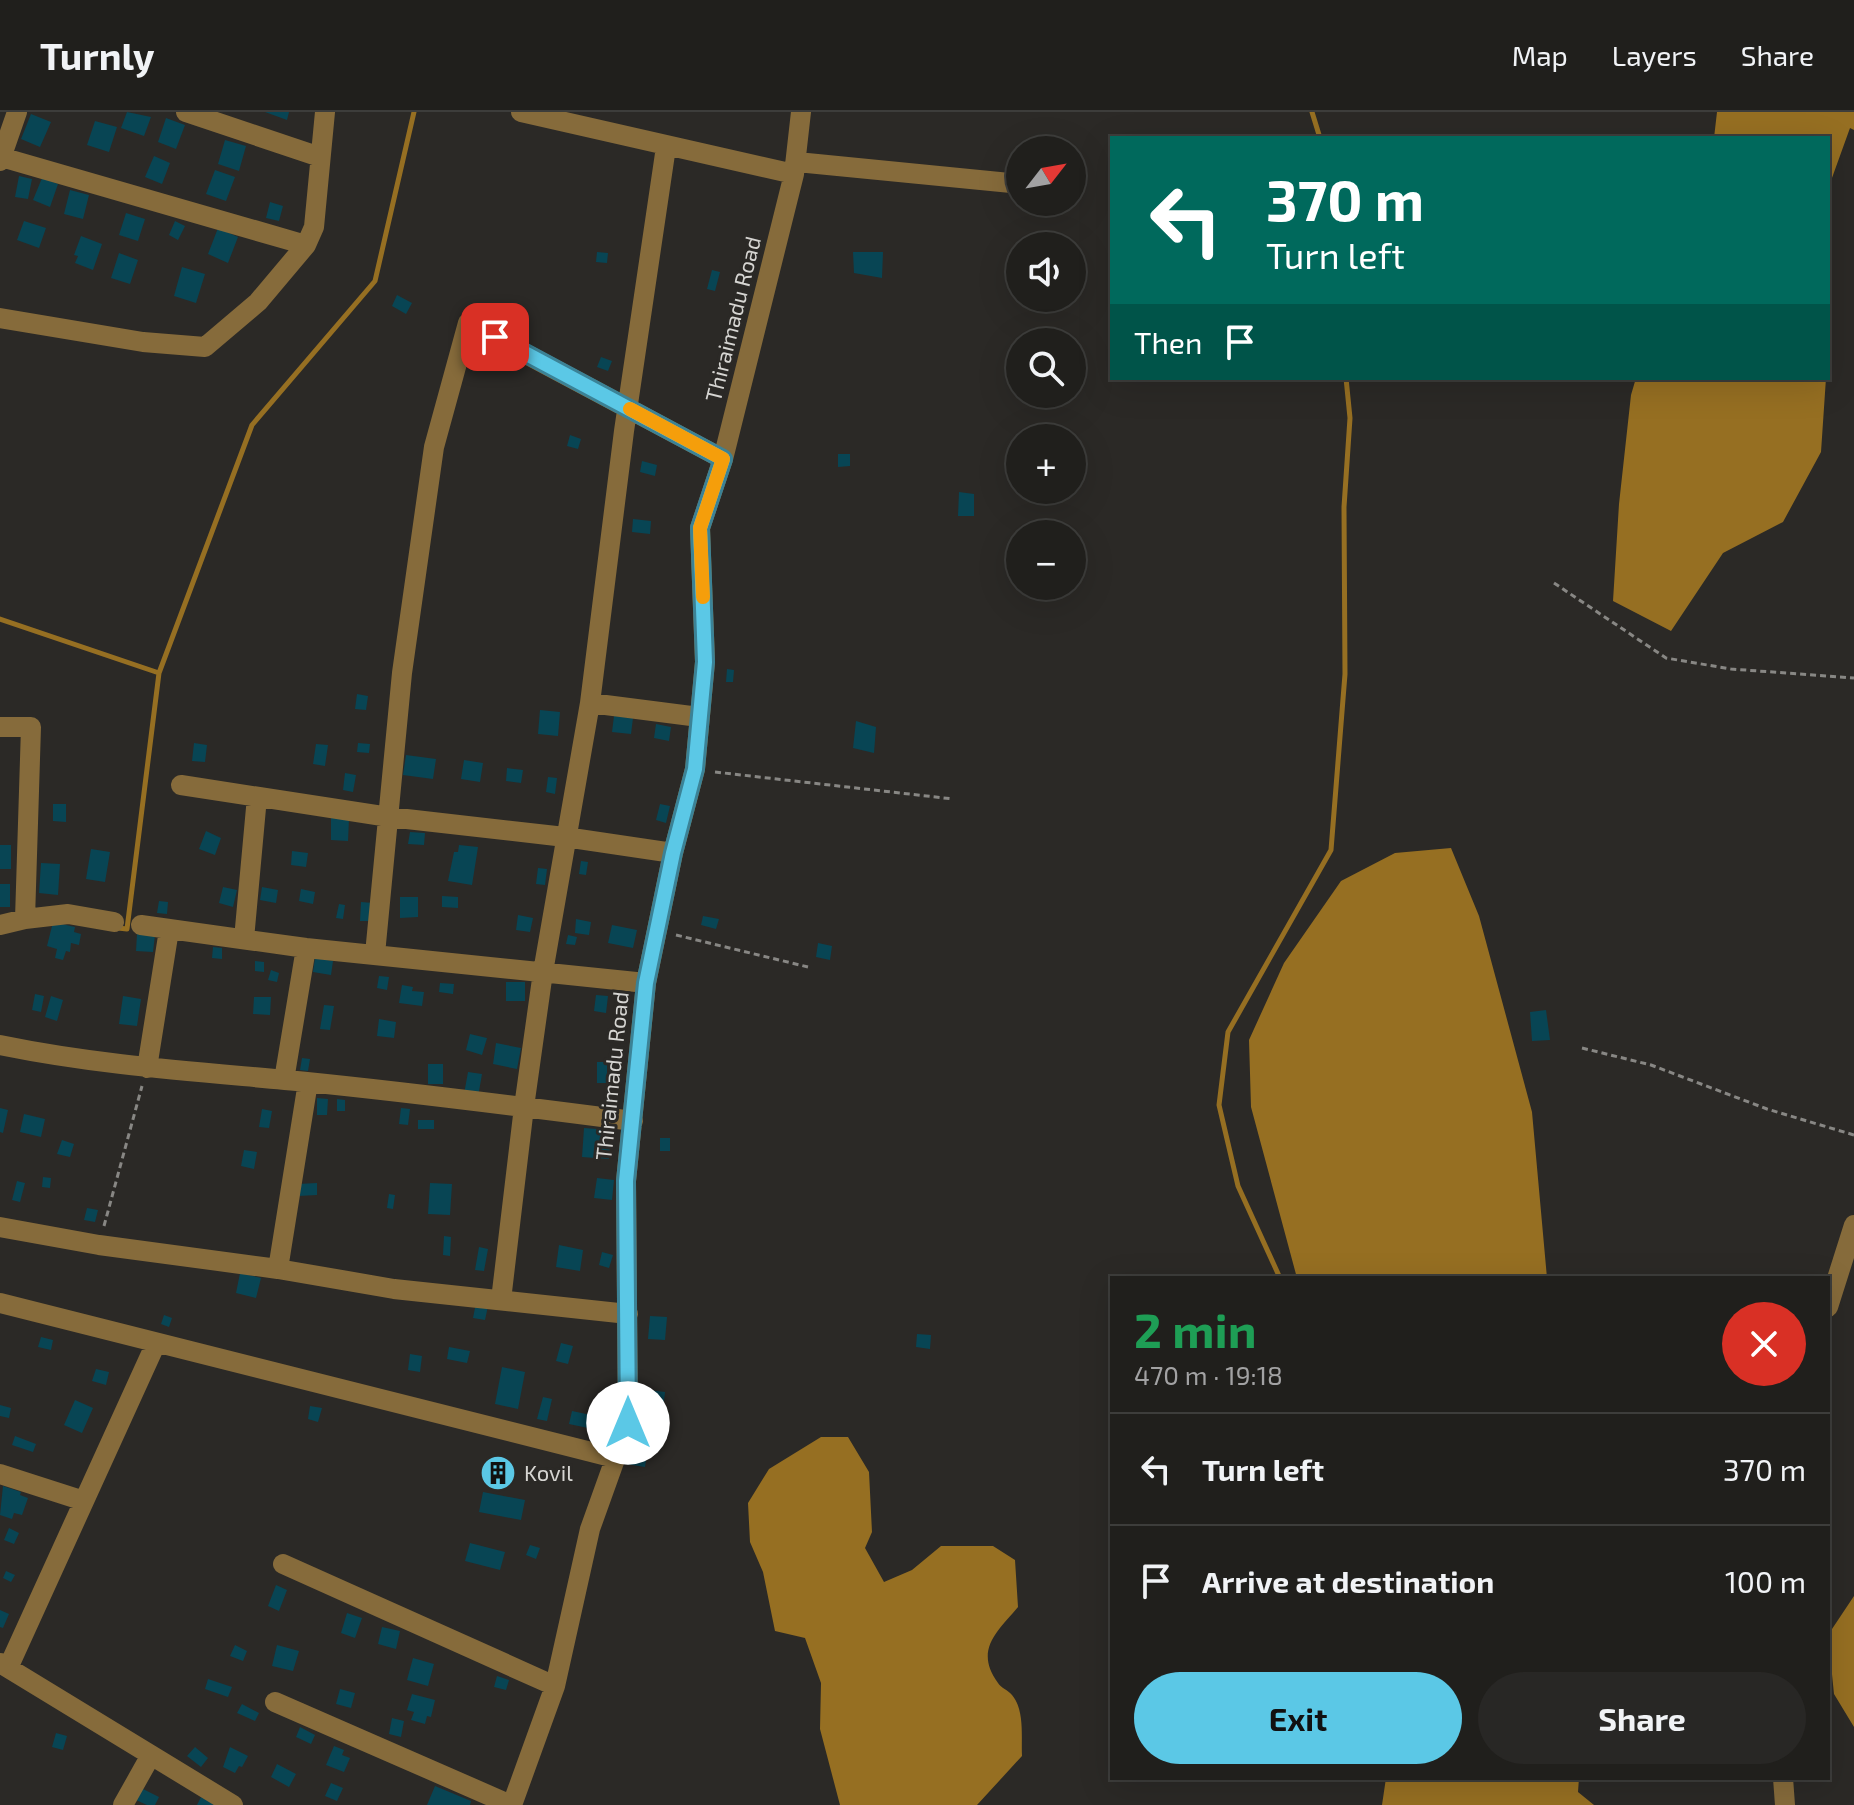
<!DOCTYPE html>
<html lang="en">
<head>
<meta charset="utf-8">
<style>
	body { margin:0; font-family:"Exo 2",sans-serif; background:#282725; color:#f1f3f6; height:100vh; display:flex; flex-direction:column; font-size:30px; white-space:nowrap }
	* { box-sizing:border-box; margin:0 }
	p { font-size:26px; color:#a2a2a3 }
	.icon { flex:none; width:44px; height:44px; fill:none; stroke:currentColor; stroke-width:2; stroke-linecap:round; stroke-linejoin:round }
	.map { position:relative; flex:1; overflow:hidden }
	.panel { position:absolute; left:1110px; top:1164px; width:720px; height:504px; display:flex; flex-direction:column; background:#201f1c; border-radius:0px; box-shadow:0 8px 32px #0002,0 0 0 2px #3d3d3b }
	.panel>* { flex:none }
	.banner { position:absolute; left:1110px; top:24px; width:720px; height:244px; border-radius:0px; box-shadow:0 8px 32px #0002,0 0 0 2px #3d3d3b; background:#00695c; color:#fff; overflow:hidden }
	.needle { width:52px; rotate:59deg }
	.fabs { position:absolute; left:1006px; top:24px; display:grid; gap:16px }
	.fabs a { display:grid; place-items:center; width:80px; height:80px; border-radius:50%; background:#201f1c; box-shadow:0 8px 32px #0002,0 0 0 2px #3d3d3b; font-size:40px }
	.pin { position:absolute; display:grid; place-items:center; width:68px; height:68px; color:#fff; margin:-34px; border-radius:16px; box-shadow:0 4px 12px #0006 }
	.me { position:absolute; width:88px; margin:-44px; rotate:0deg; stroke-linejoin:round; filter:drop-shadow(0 0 6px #0008) }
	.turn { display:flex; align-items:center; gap:28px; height:168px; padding:0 24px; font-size:36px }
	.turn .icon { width:104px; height:104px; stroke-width:2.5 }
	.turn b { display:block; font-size:56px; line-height:68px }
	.then { display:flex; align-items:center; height:76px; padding:0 24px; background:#0003; gap:16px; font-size:30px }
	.round { display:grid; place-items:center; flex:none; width:84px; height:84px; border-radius:42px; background:#282725 }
	.head { display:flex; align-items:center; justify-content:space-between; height:136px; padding:0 24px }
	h1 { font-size:48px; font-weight:700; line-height:60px; color:#1e9e55 }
	.primary-button { display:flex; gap:16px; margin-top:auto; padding:16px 24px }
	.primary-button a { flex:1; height:92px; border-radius:48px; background:#5bc8e6; color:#111; font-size:32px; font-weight:700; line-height:92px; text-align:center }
	.primary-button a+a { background:#282725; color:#f1f3f6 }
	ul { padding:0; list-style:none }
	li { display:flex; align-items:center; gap:24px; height:112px; padding:0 24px; border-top:2px solid #3d3d3b }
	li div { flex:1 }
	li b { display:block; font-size:30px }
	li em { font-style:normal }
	header { display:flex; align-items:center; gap:48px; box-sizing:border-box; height:112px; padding:0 40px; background:#201f1c; border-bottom:2px solid #3d3d3b }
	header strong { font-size:38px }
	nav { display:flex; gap:44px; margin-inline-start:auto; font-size:28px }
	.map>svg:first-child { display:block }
</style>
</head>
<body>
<header>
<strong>Turnly</strong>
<nav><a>Map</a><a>Layers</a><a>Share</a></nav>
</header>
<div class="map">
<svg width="1854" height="1693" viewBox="0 0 1854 1693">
	<rect width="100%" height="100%" fill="#2b2926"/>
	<path fill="#966f22" d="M 1717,0 L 1854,0 L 1854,18 L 1850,16 L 1828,77 L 1828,26 L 1714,26 Z
		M 1636,266 L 1826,266 L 1821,340 L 1783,410 L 1723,441 L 1671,519 L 1613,489 L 1619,392 L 1631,283 Z
		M 1451,736 L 1479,804 L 1532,1000 L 1547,1166 L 1297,1166 L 1251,995 L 1249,928 L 1284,851 L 1341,769 L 1395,741 Z
		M 821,1325 L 848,1325 L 869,1360 L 872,1420 L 865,1436 L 884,1470 L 912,1458 L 941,1434 L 993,1434 L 1015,1448 L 1018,1495 C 997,1520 974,1538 998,1571 C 1001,1576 1008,1578 1012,1583 C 1025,1598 1021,1626 1022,1644 L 977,1693 L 840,1693 L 820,1617 L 821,1571 L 805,1526 L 775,1519 L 763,1460 L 750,1430 L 748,1391 L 769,1357 Z
		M 1854,1484 L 1854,1615 L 1834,1582 L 1828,1523 Z
		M 1386,1666 L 1579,1666 L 1578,1680 L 1594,1693 L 1382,1693 Z"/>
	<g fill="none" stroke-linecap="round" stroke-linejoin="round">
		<path stroke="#966f22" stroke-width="5" d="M 1312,0 L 1320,26
			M 0,507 L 159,561 L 252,313 L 375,169 L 414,0
			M 118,816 L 127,817 L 159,561
			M 1280,1166 L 1238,1074 L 1219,993 L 1228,920 L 1331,738 L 1345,562 L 1344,395 L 1350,306 L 1346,266"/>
	</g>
	<path fill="#084554" d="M 127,0 L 151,5 L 144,24 L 121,16 Z
		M 265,0 L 289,0 L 287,8 Z
		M 31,2 L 51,10 L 40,35 L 21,27 Z
		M 166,6 L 185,13 L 176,37 L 158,30 Z
		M 95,9 L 117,15 L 109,40 L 87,33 Z
		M 225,28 L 246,34 L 239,59 L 218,52 Z
		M 154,44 L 170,51 L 162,72 L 145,65 Z
		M 215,58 L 235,65 L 226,89 L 206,82 Z
		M 19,64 L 32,67 L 28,87 L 15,85 Z
		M 42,66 L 58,72 L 50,95 L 33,88 Z
		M 70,78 L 89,83 L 83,107 L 64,102 Z
		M 270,90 L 283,94 L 279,109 L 266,106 Z
		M 126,101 L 145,107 L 138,129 L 119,123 Z
		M 24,109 L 46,116 L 39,136 L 17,128 Z
		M 175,109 L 185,114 L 178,128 L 169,123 Z
		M 218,116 L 238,125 L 228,151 L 208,142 Z
		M 81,124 L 102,132 L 93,158 L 75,151 L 78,144 L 74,143 Z
		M 597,140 L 608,141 L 607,151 L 596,150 Z
		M 853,140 L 883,140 L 882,166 L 854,161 Z
		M 119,141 L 138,148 L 130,172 L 111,166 Z
		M 182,155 L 205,162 L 196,191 L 174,184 Z
		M 712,158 L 720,160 L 715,179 L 707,177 Z
		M 397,183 L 412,191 L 406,202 L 392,194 Z
		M 601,245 L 612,249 L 608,259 L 597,255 Z
		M 1018,270 L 1020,270 L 1020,282 L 1046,282 L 1046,286 L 1017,284 Z
		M 570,323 L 581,327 L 578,337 L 567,334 Z
		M 838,342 L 850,342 L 850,354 L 838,355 Z
		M 642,349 L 657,353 L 655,364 L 640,360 Z
		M 959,380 L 974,382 L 974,404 L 958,404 Z
		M 633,407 L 651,409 L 650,422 L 632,420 Z
		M 727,557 L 734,558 L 733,570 L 726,570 Z
		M 357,582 L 368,584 L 366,598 L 355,597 Z
		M 540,598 L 560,600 L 558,624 L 538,622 Z
		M 614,604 L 633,606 L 631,622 L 612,620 Z
		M 856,609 L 876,615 L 874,641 L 853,636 Z
		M 656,612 L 671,615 L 669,629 L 654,626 Z
		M 194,631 L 207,633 L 205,650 L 192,649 Z
		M 358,631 L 370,632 L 369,641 L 357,640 Z
		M 316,632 L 328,633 L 325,654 L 313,652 Z
		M 406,643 L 436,647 L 433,667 L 403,663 Z
		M 464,648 L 483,651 L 480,670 L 461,667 Z
		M 507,656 L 523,658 L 521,671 L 506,669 Z
		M 345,661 L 356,663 L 353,680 L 343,678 Z
		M 548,665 L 557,666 L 555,682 L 546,680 Z
		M 53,692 L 66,692 L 66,710 L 53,709 Z
		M 660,692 L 670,694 L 666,711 L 656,708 Z
		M 331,706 L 349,707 L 348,729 L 331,728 Z
		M 206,719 L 221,726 L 215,743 L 199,737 Z
		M 410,720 L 425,721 L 424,733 L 408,732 Z
		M 0,733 L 11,733 L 11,757 L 0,757 Z
		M 459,733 L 478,735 L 472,773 L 448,769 L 454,740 L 458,740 Z
		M 91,737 L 110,740 L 105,770 L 86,767 Z
		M 292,739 L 308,741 L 306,755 L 291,753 Z
		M 581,749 L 588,750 L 586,763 L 579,762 Z
		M 41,751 L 60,752 L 58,783 L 39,781 Z
		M 538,756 L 547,757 L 545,773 L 536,772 Z
		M 0,772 L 10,772 L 10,795 L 0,795 Z
		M 223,775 L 237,778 L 233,795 L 219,791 Z
		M 262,775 L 278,778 L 276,791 L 260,788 Z
		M 301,777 L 315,780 L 313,792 L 299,789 Z
		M 442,784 L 458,785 L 458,796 L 442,795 Z
		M 400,785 L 418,785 L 418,805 L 400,806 Z
		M 159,789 L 168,790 L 167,802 L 157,801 Z
		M 361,790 L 373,791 L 371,809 L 360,809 Z
		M 339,792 L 345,793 L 343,807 L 336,806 Z
		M 518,803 L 533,806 L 530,820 L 516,818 Z
		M 703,804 L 719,807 L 716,817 L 701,813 Z
		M 576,807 L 591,810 L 589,823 L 575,821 Z
		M 53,810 L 75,815 L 74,820 L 81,822 L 79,833 L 71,831 L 70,840 L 66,839 L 63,848 L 55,846 L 57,837 L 47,834 Z
		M 612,813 L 637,818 L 633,836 L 608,831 Z
		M 137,822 L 155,823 L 153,840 L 136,839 Z
		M 568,823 L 577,825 L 575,833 L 566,832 Z
		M 818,831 L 832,834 L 830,848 L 816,845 Z
		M 213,835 L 222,836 L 222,847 L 212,846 Z
		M 315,846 L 333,849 L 331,863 L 313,860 Z
		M 255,849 L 264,850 L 264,860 L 255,859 Z
		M 271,858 L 279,861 L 277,870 L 268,868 Z
		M 379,864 L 389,865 L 387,878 L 377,876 Z
		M 506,870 L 525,870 L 525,889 L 506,889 Z
		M 440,871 L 454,872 L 453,882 L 439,880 Z
		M 402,873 L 413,875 L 412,879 L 424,880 L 422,894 L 399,891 Z
		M 35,882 L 44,884 L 41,900 L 32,898 Z
		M 596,883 L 608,884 L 606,901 L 594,899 Z
		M 51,884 L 63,888 L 57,909 L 45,905 Z
		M 123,884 L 141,887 L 137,914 L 119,912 Z
		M 254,885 L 271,885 L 270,903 L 253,902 Z
		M 324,893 L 334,894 L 330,918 L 320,917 Z
		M 1546,898 L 1550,928 L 1532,929 L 1530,900 Z
		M 379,907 L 396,910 L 394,926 L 377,924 Z
		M 470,922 L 487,926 L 482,943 L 466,938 Z
		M 496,931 L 521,936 L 517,957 L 493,952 Z
		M 302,946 L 310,947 L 308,959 L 300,958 Z
		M 597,950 L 607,950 L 607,971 L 597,971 Z
		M 428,952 L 443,952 L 443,972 L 428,972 Z
		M 468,960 L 482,962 L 478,985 L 464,982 Z
		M 317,986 L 328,987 L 327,1003 L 317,1003 Z
		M 337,987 L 345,988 L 345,999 L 337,999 Z
		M 0,996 L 8,998 L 3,1021 L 0,1020 Z
		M 401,996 L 410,997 L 408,1013 L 399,1012 Z
		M 262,997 L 272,999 L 269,1016 L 259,1015 Z
		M 24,1002 L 45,1007 L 41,1025 L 20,1020 Z
		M 418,1008 L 434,1008 L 434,1017 L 418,1017 Z
		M 584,1016 L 611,1018 L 609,1047 L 582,1045 Z
		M 660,1026 L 670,1026 L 670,1039 L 660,1039 Z
		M 62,1028 L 74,1032 L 70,1045 L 57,1042 Z
		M 244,1038 L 257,1040 L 254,1057 L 241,1054 Z
		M 43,1065 L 51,1066 L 50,1076 L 42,1075 Z
		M 597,1066 L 614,1068 L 612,1088 L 594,1086 Z
		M 17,1069 L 25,1071 L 20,1090 L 12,1088 Z
		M 317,1071 L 317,1083 L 298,1084 L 298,1072 Z
		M 430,1071 L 452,1072 L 450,1103 L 428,1102 Z
		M 389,1082 L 395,1083 L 393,1097 L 387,1096 Z
		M 87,1096 L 98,1098 L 95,1110 L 84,1108 Z
		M 444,1124 L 451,1125 L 450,1144 L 443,1143 Z
		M 559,1133 L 583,1138 L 580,1159 L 556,1155 Z
		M 479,1135 L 488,1137 L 484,1159 L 475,1158 Z
		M 602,1140 L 613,1143 L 609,1156 L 599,1153 Z
		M 240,1161 L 261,1166 L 256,1186 L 236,1181 Z
		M 476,1191 L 488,1194 L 485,1208 L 473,1206 Z
		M 164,1203 L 172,1206 L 169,1215 L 161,1212 Z
		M 650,1204 L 667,1205 L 665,1228 L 648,1227 Z
		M 917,1222 L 931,1223 L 930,1237 L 916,1235 Z
		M 41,1225 L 53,1228 L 51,1238 L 38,1235 Z
		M 561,1231 L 573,1234 L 568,1252 L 556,1249 Z
		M 449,1235 L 470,1239 L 467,1251 L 447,1247 Z
		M 410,1242 L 422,1244 L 420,1260 L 408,1258 Z
		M 502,1255 L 525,1260 L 518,1297 L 495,1292 Z
		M 96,1257 L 109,1260 L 106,1273 L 92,1269 Z
		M 648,1278 L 665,1280 L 663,1298 L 646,1296 Z
		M 543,1285 L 552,1287 L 547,1309 L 537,1307 Z
		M 75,1288 L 93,1296 L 82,1321 L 64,1313 Z
		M 0,1293 L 11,1296 L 9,1306 L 0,1304 Z
		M 310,1294 L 322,1296 L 318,1310 L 308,1307 Z
		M 572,1299 L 591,1303 L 588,1316 L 569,1312 Z
		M 15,1324 L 36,1332 L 33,1340 L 12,1333 Z
		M 629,1332 L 648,1335 L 645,1355 L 626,1352 Z
		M 491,1355 L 505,1355 L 505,1367 L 491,1367 Z
		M 3,1374 L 21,1380 L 20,1383 L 28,1386 L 22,1403 L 14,1401 L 12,1407 L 0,1403 Z
		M 483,1380 L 525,1388 L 521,1408 L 479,1400 Z
		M 9,1416 L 19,1421 L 14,1432 L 4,1428 Z
		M 470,1431 L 505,1440 L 500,1458 L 465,1449 Z
		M 530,1433 L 540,1436 L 536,1447 L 526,1443 Z
		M 6,1459 L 15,1463 L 11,1470 L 3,1466 Z
		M 276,1473 L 287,1478 L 279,1499 L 268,1494 Z
		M 0,1498 L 9,1502 L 3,1516 L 0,1515 Z
		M 347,1501 L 362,1506 L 355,1526 L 341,1521 Z
		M 382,1515 L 400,1519 L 396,1537 L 378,1532 Z
		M 235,1533 L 247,1539 L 243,1549 L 230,1544 Z
		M 277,1533 L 299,1539 L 293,1559 L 272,1554 Z
		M 413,1546 L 434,1552 L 428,1574 L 407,1568 Z
		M 497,1564 L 509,1568 L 506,1578 L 494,1575 Z
		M 208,1567 L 232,1575 L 228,1585 L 205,1577 Z
		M 340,1577 L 355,1581 L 351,1596 L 336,1592 Z
		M 412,1582 L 435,1588 L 431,1605 L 427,1604 L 425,1612 L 411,1608 L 414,1600 L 407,1598 Z
		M 242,1592 L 259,1601 L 255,1609 L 237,1601 Z
		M 392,1606 L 404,1609 L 401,1625 L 389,1622 Z
		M 300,1615 L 315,1623 L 311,1632 L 296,1625 Z
		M 56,1621 L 67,1624 L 63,1638 L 52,1635 Z
		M 334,1634 L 344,1638 L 342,1643 L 350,1646 L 344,1660 L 326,1653 Z
		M 195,1635 L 208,1646 L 201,1655 L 187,1644 Z
		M 230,1635 L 248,1644 L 242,1655 L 239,1654 L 235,1661 L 223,1655 Z
		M 277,1652 L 296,1662 L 289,1675 L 271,1665 Z
		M 331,1671 L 343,1676 L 337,1689 L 325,1684 Z
		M 435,1674 L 471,1689 L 470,1693 L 427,1693 Z
		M 141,1676 L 159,1685 L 155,1693 L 147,1693 L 136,1688 Z
		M 201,1685 L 215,1693 L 197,1693 Z"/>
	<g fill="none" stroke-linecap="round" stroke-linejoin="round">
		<path stroke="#888784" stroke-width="3" stroke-dasharray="6 4" stroke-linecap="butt" d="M 1554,471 L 1666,546 L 1731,557 L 1854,566
			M 715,660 L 953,687
			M 676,823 L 808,855
			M 1582,936 L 1651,953 L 1767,997 L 1854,1023
			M 104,1114 L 142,974"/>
		<path stroke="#866b3b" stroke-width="20" d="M 186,0 L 320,45
			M 521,0 L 794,62
			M 1,45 L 306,133
			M 0,49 L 17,0
			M 797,50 L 1020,72
			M 0,206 L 143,230 L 205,235 L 258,190 L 306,133 L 314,115 L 325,0
			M 590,591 L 699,605
			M 0,615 L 31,615 L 25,807
			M 181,673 L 389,705 L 565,725 L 673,741
			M 0,813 L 25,807 L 68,802 L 114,810
			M 141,813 L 306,836 L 646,871
			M 244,827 L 257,685
			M 375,842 L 402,561 L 434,335 L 468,211 L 723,347
			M 0,933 C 102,954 204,960 307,970 C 416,981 525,995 633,1009
			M 147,956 L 169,818
			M 284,968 L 306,836
			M 308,970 L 278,1157 L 394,1177 L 628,1202
			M 0,1115 L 99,1133 L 278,1157
			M 501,1188 L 524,995 L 543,860 L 590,591 L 624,319 L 666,35
			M 0,1191 L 615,1346
			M 1828,1195 L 1854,1113
			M 0,1362 L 84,1389
			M 283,1452 L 555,1574
			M 0,1551 L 233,1693
			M 8,1556 L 156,1231
			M 275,1590 L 511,1693
			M 1783,1666 L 1785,1693
			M 123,1693 L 151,1643
			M 512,1693 L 555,1574 L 590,1417 L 628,1311 L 626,1069 L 646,871 L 673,741 L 695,657 L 705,550 L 700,416 L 723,347 L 794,62 L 801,0"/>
	</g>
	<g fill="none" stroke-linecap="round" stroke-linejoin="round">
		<defs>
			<path id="route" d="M 495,225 L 723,347 L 700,416 L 705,550 L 695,657 L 673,741 L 646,871 L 626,1069 L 628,1311"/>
		</defs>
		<use href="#route" stroke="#3b8296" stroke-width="20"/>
		<use href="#route" stroke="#5bc8e6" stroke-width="14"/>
		<path stroke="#f59e0b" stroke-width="14" d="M 630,297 L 723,347 L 700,416 L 703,485"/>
	</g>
	<defs>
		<symbol id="building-disc" viewBox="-11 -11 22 22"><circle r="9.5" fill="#5bc8e6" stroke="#2b2926"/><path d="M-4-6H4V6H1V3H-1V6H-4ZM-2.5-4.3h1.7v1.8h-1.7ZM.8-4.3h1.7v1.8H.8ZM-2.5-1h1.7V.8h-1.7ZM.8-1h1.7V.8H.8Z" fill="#111"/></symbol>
	</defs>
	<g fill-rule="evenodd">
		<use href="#building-disc" x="478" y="1341" width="40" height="40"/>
	</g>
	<g text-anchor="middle" stroke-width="6" stroke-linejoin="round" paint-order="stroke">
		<g font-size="22" fill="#d6d5d2" stroke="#2b2926">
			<text transform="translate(733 207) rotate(-76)" y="8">Thiraimadu Road</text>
			<text transform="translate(612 964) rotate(-84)" y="8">Thiraimadu Road</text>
		</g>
		<g font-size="22" fill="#d6d5d2" stroke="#2b2926" text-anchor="start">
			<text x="524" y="1369">Kovil</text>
		</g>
	</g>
</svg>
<div class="fabs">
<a><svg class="needle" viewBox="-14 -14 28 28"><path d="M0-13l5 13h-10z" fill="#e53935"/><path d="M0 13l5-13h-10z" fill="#a2a2a3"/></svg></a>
<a><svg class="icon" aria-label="sound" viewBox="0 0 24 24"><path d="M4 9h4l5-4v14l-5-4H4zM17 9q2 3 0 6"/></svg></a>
<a><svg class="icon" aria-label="search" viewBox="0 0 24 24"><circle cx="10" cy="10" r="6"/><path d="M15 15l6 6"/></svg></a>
<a>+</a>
<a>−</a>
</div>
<div class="pin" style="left:495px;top:225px;background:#d93025"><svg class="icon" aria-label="arrive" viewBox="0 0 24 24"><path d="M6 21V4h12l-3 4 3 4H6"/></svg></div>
<svg class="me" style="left:628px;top:1311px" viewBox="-20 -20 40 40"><circle r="19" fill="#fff"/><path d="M0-13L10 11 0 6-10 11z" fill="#5bc8e6"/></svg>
<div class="banner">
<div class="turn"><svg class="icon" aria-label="left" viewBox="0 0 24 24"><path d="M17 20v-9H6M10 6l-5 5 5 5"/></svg><div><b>370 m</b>Turn left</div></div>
<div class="then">Then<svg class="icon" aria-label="arrive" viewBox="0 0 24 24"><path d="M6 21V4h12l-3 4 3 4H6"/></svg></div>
</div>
<section class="panel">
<div class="head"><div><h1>2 min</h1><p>470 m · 19:18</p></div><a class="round" style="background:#d93025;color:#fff"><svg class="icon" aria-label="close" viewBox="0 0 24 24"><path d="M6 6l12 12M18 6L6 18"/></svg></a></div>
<ul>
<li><svg class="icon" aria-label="left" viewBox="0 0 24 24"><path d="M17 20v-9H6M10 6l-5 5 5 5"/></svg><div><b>Turn left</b></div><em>370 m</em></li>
<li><svg class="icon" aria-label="arrive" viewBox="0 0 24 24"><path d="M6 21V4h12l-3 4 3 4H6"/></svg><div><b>Arrive at destination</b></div><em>100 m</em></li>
</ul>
<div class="primary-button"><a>Exit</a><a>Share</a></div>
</section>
</div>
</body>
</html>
